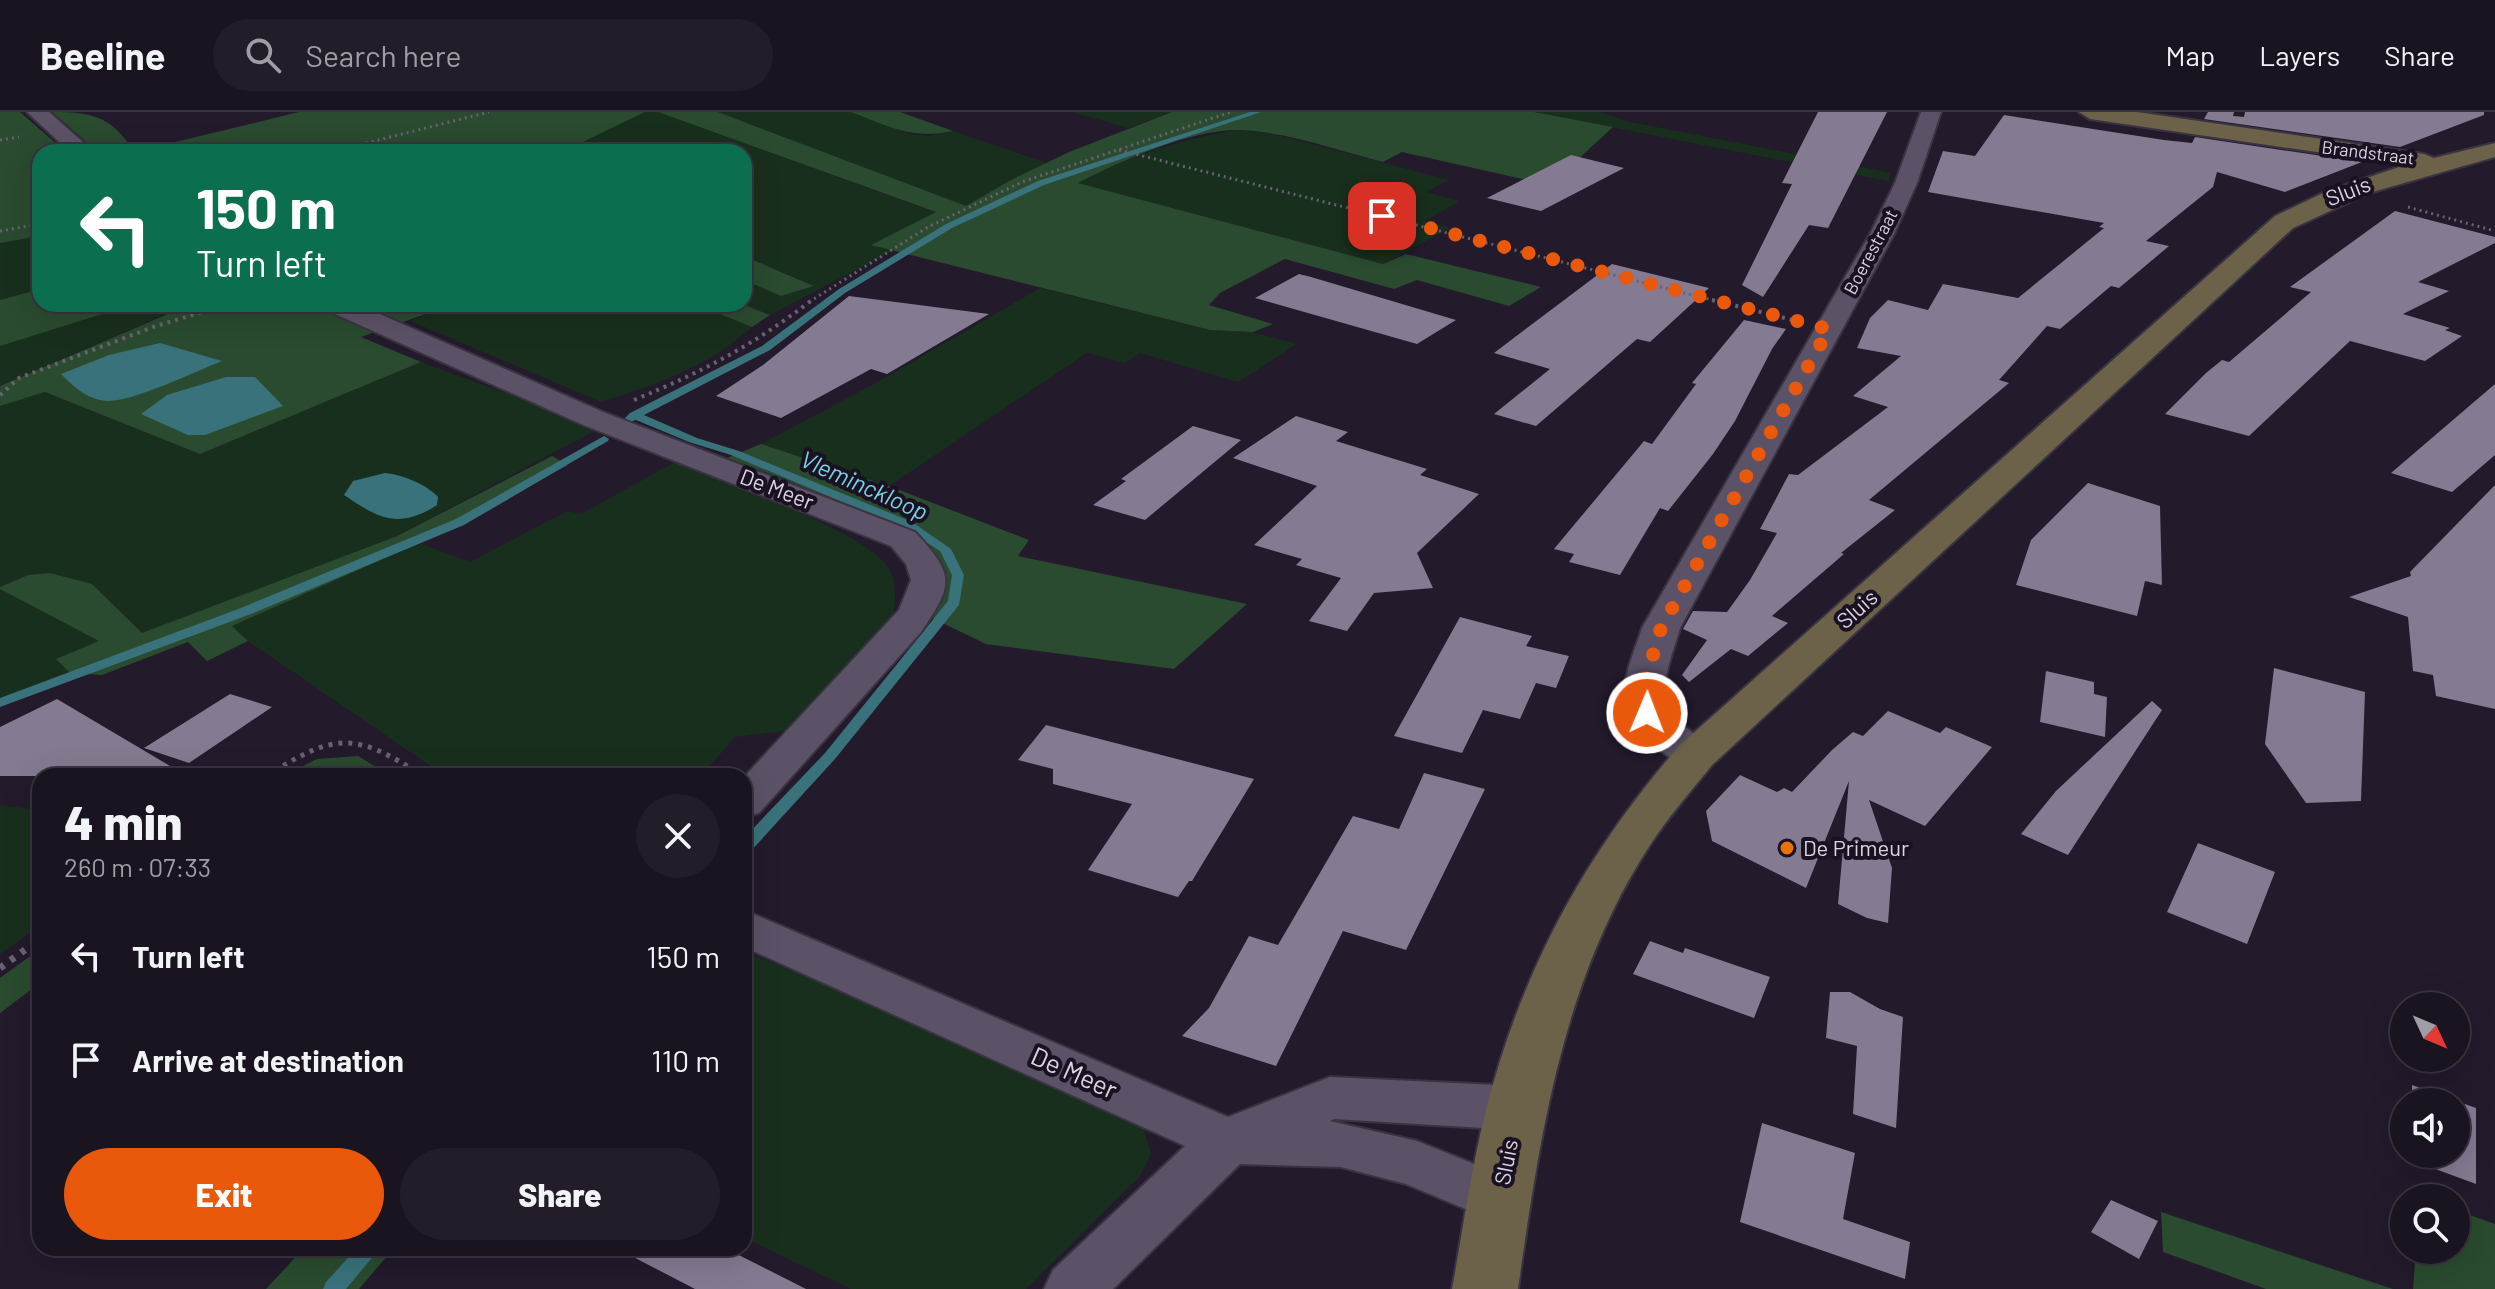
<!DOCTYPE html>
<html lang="en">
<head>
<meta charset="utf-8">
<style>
	body { margin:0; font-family:Barlow,sans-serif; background:#231d2a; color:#f1f3f6; height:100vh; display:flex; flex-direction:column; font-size:30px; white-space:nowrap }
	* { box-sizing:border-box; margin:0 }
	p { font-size:26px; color:#9f9ea5 }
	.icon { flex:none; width:44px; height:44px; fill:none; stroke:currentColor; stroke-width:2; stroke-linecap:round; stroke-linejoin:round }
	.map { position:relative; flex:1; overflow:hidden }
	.sheet { position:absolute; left:32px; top:656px; width:720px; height:488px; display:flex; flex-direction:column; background:#1a1421; border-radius:24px; box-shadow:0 8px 32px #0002,0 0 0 2px #38333f }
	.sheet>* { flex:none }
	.guide { position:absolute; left:32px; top:32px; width:720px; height:168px; border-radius:24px; box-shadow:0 8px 32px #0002,0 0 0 2px #38333f; background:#0b6e4f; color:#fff; overflow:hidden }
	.needle { width:52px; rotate:134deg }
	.buttons { position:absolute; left:2390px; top:880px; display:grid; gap:16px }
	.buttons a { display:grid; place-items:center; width:80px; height:80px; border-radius:50%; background:#1a1421; box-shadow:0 8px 32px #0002,0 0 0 2px #38333f; font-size:40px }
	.pin { position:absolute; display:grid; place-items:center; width:68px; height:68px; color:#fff; margin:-34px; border-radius:16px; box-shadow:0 4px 12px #0006 }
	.me { position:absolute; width:88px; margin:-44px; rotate:1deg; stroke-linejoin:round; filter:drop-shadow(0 0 6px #0008) }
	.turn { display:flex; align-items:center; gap:28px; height:168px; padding:0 32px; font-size:36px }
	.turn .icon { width:104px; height:104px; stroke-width:2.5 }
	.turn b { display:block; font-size:56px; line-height:68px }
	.round { display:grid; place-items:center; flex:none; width:84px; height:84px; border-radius:42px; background:#231d2a }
	.summary { display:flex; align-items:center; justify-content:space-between; height:136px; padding:0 32px }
	h1 { font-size:48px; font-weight:800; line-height:60px }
	.primary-button { display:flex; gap:16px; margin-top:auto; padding:16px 32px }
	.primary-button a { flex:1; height:92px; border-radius:48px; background:#ea580c; color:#fff; font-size:32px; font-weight:800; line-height:92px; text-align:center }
	.primary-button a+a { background:#231d2a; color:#f1f3f6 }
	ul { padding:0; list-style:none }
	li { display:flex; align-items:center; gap:24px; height:104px; padding:0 32px }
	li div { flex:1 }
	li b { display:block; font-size:30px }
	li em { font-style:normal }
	header { display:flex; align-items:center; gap:48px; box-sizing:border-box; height:112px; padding:0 40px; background:#1a1421; border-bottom:2px solid #38333f }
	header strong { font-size:38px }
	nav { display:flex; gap:44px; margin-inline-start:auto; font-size:28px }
	.search { width:560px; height:72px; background:#231d2a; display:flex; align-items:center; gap:20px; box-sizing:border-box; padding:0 28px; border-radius:44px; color:#9f9ea5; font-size:30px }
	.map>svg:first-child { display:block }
</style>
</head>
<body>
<header>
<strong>Beeline</strong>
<div class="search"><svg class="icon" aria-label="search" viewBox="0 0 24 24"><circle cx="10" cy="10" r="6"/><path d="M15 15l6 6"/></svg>Search here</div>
<nav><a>Map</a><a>Layers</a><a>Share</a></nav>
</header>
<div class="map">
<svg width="2495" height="1177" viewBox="0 0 2495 1177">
	<rect width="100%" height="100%" fill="#231a2c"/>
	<path fill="#192f1d" d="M 645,0 L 658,0 L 937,101 L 873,133 L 894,138 L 770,203 L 742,192 L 744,168 L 781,184 L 813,173 L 744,144 L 744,40 L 562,40 Z
		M 718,0 L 850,0 L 910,22 L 928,24 L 953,19 L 1047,51 L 1009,69 L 966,95 Z
		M 1072,0 L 1172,0 L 1128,16 Z
		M 1534,0 L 1600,0 L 1626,9 L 1891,61 L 1888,69 Z
		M 1236,18 L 1274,22 L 1449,68 L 1426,80 L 1459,89 L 1425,109 L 1450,116 L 1383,152 L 1077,71 C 1132,43 1175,29 1236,18 Z
		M 40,124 L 40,177 L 0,188 L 0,131 Z
		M 1040,176 L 1210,218 L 1253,220 L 1297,232 L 1238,270 L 1140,241 L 1125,251 L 1087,241 L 889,374 L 761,332 L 874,272 Z
		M 134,192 L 184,194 L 0,274 L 0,233 Z
		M 454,192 L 695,192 L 752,215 C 709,254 656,273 601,290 L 410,209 Z
		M 421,250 L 600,316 L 397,424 L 142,522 L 92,472 L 28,463 L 0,475 L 0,294 L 45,280 L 200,342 Z
		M 675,350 C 719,368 864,419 888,455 C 898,470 895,491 893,508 L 786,619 L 735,625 L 701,664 L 445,664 L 248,529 L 231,514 L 419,431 L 470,450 L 567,399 L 581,402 Z
		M 0,477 L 100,529 L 57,548 L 70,561 L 0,586 Z
		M 0,693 L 40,698 L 40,814 L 0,842 Z
		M 744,839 L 1131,1001 L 1144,1018 L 1151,1042 L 1140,1064 L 1026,1177 L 851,1177 L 744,1126 Z"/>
	<path fill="#2a4b2f" d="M 0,0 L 20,0 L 66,40 L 40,40 L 40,124 L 0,131 Z
		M 52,0 C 92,0 112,4 134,40 L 299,0 L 645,0 L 562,40 L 98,40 Z
		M 658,0 L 718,0 L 966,94 L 1009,69 L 1069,40 L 1172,0 L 1534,0 L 1613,15 L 1550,73 L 1402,40 L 1383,50 C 1336,38 1288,20 1239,18 C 1191,17 1121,49 1078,71 L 1383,152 L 1406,142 L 1541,175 L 1509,194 L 1417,168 L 1394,177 L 1285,147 L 1220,181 L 1209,193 L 1273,212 L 1253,220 L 1210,218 L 871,133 L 936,100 Z
		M 850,0 L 900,0 L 953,19 C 910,28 890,14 850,0 Z
		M 744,144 L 814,174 L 781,184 L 744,168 Z
		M 40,177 L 40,192 L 134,192 L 0,234 L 0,188 Z
		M 181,192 L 306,192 L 319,197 L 332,192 L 454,192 L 361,225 L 421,250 L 200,342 L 45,280 L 0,294 L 0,274 L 184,195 Z
		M 695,192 L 742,192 L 770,203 L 752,215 Z
		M 761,332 L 889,374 L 1029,428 L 1018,444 L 1247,492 L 1174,557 L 986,532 L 930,505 L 934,457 L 879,409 L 787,368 L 727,346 Z
		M 552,344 L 568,353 L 419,431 L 232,514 L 248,529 L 207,549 L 188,530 L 102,563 L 70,561 L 56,547 L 99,529 L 0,477 L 0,475 L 28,463 L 50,461 L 92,472 L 142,521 L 397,424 Z
		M 358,644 L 391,664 L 284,664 L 317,647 Z
		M 40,837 L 40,871 L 0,901 L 0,866 Z
		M 2456,1098 L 2495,1112 L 2495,1177 L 2413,1177 L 2416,1138 L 2456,1138 Z
		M 2161,1100 L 2393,1177 L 2266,1177 L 2163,1140 Z
		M 304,1136 L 394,1136 L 359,1177 L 266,1177 Z"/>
	<path fill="#39727b" d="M 160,231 L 222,249 C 194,260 137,288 109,289 C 89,289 74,275 61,262 L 109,243 Z
		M 226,265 L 255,265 L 283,294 L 205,323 L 188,323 L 141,302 L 167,283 Z
		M 385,361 C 403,363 426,372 438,385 L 437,393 C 398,418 378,406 344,383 L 353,369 Z"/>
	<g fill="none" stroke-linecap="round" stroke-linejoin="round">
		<path fill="#39727b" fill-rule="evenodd" d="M 1250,0 L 1261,0 L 1044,73 L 952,116 L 845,181 L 770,238 L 644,303 L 697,326 L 739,339 L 912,410 L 951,437 L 964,463 L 959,493 L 835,647 L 750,740 L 744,741 L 744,726 L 825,641 L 948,489 L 952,463 L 940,439 L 904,416 L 731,343 L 689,330 L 636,308 L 629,310 L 624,307 L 630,301 L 762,234 L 839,177 L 946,112 L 1038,69 Z
			M 604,324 L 609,327 L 608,329 L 464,413 L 251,502 L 0,595 L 0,586 L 241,496 L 456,407 Z
			M 357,1136 L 380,1136 L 346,1177 L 323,1177 L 326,1170 Z"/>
	</g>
	<path fill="#847a91" d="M 1818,0 L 1887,0 L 1828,116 L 1809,113 L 1763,185 L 1742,173 L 1792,72 L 1782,71 Z
		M 2208,0 L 2234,0 L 2233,4 L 2244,5 L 2245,0 L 2484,0 L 2484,3 L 2400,35 L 2204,7 Z
		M 2004,3 L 2164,28 L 2192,31 L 2195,25 L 2362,50 L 2285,80 L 2217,60 L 2213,75 L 2146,129 L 2169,134 L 2119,176 L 2111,174 L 2060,217 L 2047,214 L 1999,268 L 2009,271 L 1869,388 L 1895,398 L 1841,441 L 1844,442 L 1772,504 L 1788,511 L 1748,544 L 1731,537 L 1689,570 L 1682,563 L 1707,528 L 1683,517 L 1693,499 L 1727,500 L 1750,468 L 1777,421 L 1760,417 L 1789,362 L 1798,363 L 1888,295 L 1853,284 L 1901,244 L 1857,236 L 1870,206 L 1888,188 L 1928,198 L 1943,172 L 2018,186 L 2104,116 L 2099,115 L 2104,111 L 1928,80 L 1943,39 L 1975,44 Z
		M 1571,43 L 1624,56 L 1541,99 L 1487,86 Z
		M 2395,99 L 2495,125 L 2495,131 L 2418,170 L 2449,179 L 2403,202 L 2450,216 L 2445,218 L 2462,224 L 2425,249 L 2350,229 L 2249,324 L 2165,302 L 2206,261 L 2222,248 L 2229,250 L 2311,180 L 2290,175 Z
		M 1612,152 L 1709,176 L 1650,230 L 1637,227 L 1536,314 L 1494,302 L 1550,257 L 1494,241 Z
		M 1299,162 L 1311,165 L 1456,208 L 1417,232 L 1255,186 Z
		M 849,184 L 989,202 L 887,262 L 871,257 L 781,306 L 716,284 L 763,253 Z
		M 1744,208 L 1786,217 L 1772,237 L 1735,309 L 1713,342 L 1668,399 L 1660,396 L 1620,463 L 1569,450 L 1574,442 L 1554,437 L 1644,329 L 1652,332 L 1696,272 L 1692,271 Z
		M 2495,272 L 2495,343 L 2452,380 L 2391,361 Z
		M 1296,304 L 1348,320 L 1336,329 L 1427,357 L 1420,363 L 1479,382 L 1417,441 L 1433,476 L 1374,481 L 1347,519 L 1309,509 L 1341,466 L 1296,453 L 1302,447 L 1254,433 L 1317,374 L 1233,346 Z
		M 1193,314 L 1241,328 L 1145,408 L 1093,393 L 1126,369 L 1121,367 Z
		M 2088,371 L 2160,394 L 2162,473 L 2145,469 L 2137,504 L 2016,473 L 2031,428 Z
		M 2495,373 L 2495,597 L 2436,584 L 2433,563 L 2413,559 L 2408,505 L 2349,485 L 2411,464 L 2410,460 Z
		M 1460,505 L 1532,524 L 1526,534 L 1569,544 L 1556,576 L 1536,571 L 1520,607 L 1483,598 L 1462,641 L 1394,624 Z
		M 2274,556 L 2365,580 L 2361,689 L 2306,691 L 2265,632 Z
		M 2046,559 L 2094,570 L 2094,582 L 2107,585 L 2105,625 L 2040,610 Z
		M 230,582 L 272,595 L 189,651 L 144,636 Z
		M 57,587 L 187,664 L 0,664 L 0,615 Z
		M 2152,589 L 2162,598 L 2068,743 L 2021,722 L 2056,679 Z
		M 1888,599 L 1940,621 L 1946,615 L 1992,635 L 1925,714 L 1869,688 L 1892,756 L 1888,811 L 1867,806 L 1838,792 L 1849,669 L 1806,776 L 1712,729 L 1706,699 L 1740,663 L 1777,680 L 1784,676 L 1792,680 L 1832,638 L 1853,620 L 1863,624 Z
		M 1046,613 L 1254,667 L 1192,769 L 1189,769 L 1178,785 L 1088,758 L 1132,692 L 1053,672 L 1053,657 L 1018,648 Z
		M 1424,661 L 1485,677 L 1406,838 L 1343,819 L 1276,954 L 1182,924 L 1209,896 L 1249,824 L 1278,833 L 1353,704 L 1399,717 Z
		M 2198,731 L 2275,760 L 2247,832 L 2167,800 Z
		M 1650,829 L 1683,841 L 1685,836 L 1770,865 L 1754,906 L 1633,862 Z
		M 1830,880 L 1850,880 L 1880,897 L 1903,905 L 1896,1016 L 1853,1002 L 1857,934 L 1826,926 Z
		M 2412,973 L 2476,996 L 2476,1072 L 2411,1048 L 2411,1042 L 2456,1042 L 2456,990 L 2412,990 Z
		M 1762,1011 L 1855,1041 L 1843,1107 L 1910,1130 L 1905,1167 L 1740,1110 Z
		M 2111,1088 L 2158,1109 L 2139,1147 L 2091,1120 Z
		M 616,1136 L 725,1136 L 806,1177 L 695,1177 Z"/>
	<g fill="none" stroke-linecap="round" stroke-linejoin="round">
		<defs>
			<path id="street" d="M 27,0 L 49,0 L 94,40 L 70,40 Z
				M 1921,0 L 1941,0 L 1917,71 L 1894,122 L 1680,516 C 1670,552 1651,586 1684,614 C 1696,624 1708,630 1717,643 L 1711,652 C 1700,655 1691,657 1681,652 C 1659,641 1629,613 1625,588 C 1622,565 1635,538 1642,516 L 1870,122 L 1895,71 Z
				M 322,192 L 357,192 L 603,300 L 915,420 C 955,463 954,472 921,520 L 759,701 L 744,705 L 744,665 L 899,498 L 911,468 L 906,452 L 891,434 L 581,312 L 326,198 Z
				M 744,798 L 1228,1005 L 1330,965 L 1517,974 L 1536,981 L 1544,996 L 1536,1011 L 1517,1018 L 1334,1007 L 1330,1009 L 1417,1029 L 1519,1070 L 1527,1087 L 1519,1104 L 1499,1111 L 1406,1072 L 1341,1055 L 1240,1052 L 1113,1177 L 1044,1177 L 1053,1158 L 1185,1034 L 744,835 Z"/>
			<path id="secondary" d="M 2079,0 L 2137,0 L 2424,42 L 2434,46 L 2495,31 L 2495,45 L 2369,81 L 2293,116 L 1712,653 C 1692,678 1670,703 1652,730 C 1563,865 1540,1021 1518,1177 L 1452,1177 C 1463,1117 1471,1057 1486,998 C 1522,858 1585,742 1680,633 L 2275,104 L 2325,80 L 2405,53 L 2090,7 Z"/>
		</defs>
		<use href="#street" stroke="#3a3341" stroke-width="4"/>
		<use href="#secondary" stroke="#3a3341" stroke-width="4"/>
		<path stroke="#696171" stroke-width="3" stroke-dasharray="2 4" stroke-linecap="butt" d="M 0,28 L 19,25
			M 1119,38 L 1720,190
			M 331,40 L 489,0
			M 2408,95 L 2495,119
			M 0,119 L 40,112
			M 809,190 L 928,115 L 1022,70 L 1231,0"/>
		<path stroke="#696171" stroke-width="4" stroke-dasharray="3 5" stroke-linecap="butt" d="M 1712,188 L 1797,209
			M 0,283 L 19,266 L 156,214 L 229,192
			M 634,288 C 704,259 752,234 812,188"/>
		<path stroke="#696171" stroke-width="5" stroke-dasharray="4 6" stroke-linecap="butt" d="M 266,664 C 335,621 354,619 423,664"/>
		<path stroke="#696171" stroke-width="7" stroke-dasharray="5 8" stroke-linecap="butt" d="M 0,856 L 40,827"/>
		<use href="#street" fill="#5c5267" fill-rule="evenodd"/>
		<use href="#secondary" fill="#6b6249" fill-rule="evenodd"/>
	</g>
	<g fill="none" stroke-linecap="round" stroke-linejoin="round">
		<path stroke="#ea580c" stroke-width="14" stroke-dasharray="0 25.2" d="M 1382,104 L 1829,217 L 1661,516 L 1642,580 L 1647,601"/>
	</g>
	<circle fill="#e8710a" stroke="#1a1122" stroke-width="3" cx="1787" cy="736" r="8"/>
	<g text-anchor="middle" stroke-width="8" stroke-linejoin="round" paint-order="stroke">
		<g font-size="18" fill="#dbd5e1" stroke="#1a1122">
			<text transform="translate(2368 41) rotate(7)" y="6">Brandstraat</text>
			<text transform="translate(1871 140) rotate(-62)" y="6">Boerestraat</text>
		</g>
		<g font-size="22" fill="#dbd5e1" stroke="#1a1122">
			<text transform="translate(2348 79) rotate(-21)" y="8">Sluis</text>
			<text transform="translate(777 377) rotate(21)" y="8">De Meer</text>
			<text transform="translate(1857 497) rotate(-42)" y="8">Sluis</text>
			<text transform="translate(1506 1050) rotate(-79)" y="8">Sluis</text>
		</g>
		<g font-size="22" fill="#dbd5e1" stroke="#1a1122" text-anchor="start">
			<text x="1803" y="744">De Primeur</text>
		</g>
		<g font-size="24" font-style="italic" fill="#76d4e3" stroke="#1a1122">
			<text transform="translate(864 374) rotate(24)" y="8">Vleminckloop</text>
		</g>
		<g font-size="26" fill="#dbd5e1" stroke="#1a1122">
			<text transform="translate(1074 961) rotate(24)" y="9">De Meer</text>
		</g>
	</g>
</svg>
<div class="buttons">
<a><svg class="needle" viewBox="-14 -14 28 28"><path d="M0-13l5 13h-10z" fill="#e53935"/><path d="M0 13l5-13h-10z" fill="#9f9ea5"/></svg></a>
<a><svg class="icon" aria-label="sound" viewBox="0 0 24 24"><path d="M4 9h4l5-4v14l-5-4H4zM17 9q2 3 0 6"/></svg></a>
<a><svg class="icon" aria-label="search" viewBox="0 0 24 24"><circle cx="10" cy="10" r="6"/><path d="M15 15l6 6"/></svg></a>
</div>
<div class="pin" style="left:1382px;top:104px;background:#d93025"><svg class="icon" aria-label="arrive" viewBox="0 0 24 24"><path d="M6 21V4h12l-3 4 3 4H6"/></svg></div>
<svg class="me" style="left:1647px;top:601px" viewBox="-20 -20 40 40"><circle r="17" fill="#ea580c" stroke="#fff" stroke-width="3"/><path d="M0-11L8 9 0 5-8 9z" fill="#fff"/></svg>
<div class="guide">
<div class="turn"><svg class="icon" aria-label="left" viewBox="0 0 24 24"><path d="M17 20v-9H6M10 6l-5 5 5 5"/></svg><div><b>150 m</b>Turn left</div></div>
</div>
<section class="sheet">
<div class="summary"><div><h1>4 min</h1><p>260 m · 07:33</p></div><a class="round"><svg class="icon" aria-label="close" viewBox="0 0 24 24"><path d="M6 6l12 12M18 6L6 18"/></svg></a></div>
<ul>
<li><svg class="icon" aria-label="left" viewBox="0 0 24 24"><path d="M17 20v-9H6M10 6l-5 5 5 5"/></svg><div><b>Turn left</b></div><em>150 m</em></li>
<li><svg class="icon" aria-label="arrive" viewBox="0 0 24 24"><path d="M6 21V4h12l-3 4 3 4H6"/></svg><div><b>Arrive at destination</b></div><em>110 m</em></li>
</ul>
<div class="primary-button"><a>Exit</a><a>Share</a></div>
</section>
</div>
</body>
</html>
